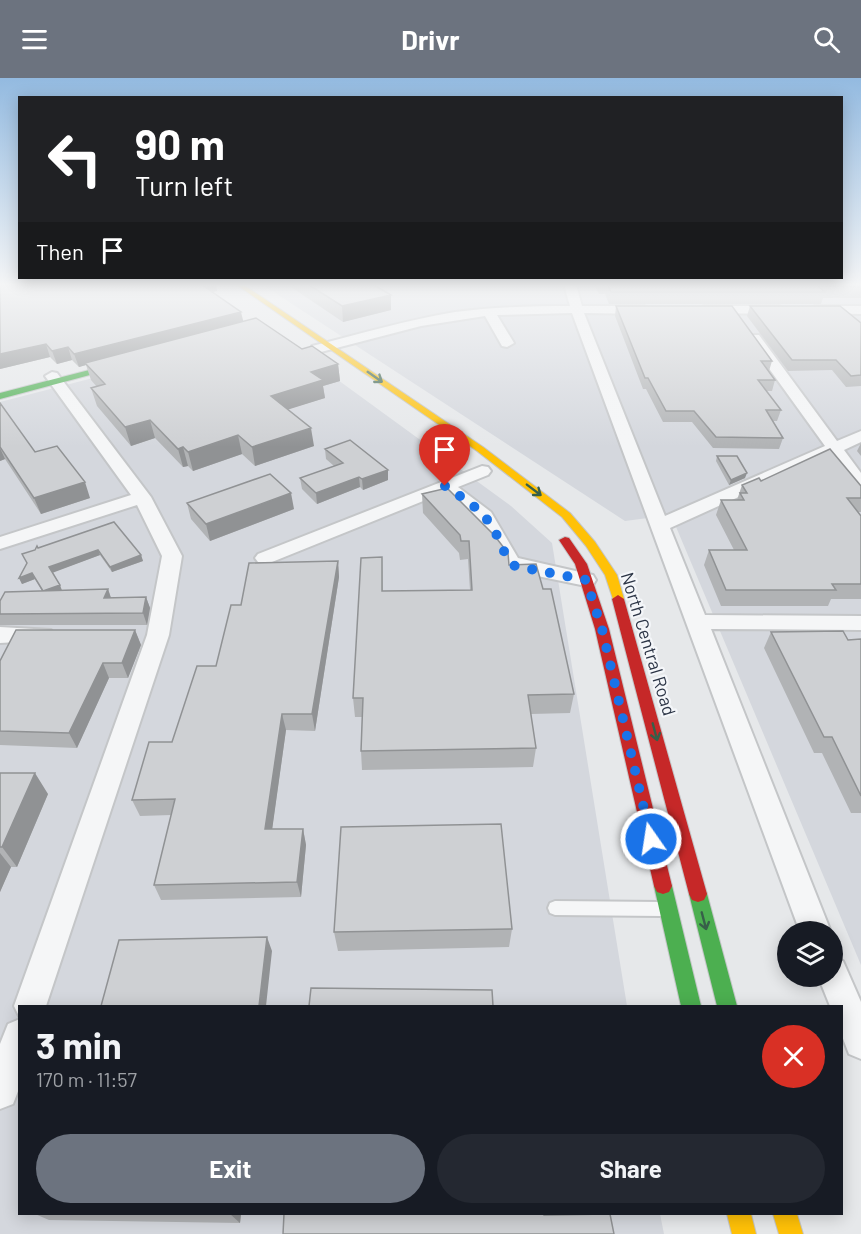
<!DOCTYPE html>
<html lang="en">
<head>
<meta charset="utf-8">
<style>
	body { margin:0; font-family:Barlow,sans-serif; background:#242831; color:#f1f3f6; height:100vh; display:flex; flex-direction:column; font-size:22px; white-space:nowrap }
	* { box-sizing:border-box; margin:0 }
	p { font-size:20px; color:#9ea1a6 }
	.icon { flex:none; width:33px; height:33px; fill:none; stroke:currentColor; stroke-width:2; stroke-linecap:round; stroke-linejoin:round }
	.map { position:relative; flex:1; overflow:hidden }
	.details { position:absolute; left:18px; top:927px; width:825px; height:210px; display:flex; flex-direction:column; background:#171b24; border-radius:0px; box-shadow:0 3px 15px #0003 }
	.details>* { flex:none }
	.guide { position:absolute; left:18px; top:18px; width:825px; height:183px; border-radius:0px; box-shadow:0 3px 15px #0003; background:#202124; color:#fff; overflow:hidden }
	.tools { position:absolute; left:777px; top:843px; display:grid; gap:12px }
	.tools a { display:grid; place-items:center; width:66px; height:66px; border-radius:50%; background:#171b24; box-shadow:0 3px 15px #0003; font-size:30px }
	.pin { position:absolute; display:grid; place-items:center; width:51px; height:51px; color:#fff; margin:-62px -26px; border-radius:50% 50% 50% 0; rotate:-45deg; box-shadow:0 0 6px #0007 }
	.pin .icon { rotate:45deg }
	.me { position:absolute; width:66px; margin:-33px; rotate:347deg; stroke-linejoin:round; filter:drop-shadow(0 0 4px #0008) }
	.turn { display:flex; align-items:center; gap:21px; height:126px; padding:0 18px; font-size:27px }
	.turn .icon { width:78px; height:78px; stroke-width:2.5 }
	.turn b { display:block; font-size:42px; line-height:51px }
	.then { display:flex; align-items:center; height:57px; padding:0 18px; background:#0003; gap:12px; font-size:22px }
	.round { display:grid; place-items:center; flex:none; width:63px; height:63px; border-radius:32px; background:#242831 }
	.headline { display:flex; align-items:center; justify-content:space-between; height:102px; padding:0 18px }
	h1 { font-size:36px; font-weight:700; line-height:45px }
	.action { display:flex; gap:12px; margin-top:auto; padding:12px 18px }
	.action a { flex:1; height:69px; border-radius:36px; background:#6c737f; color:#fff; font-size:24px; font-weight:700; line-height:69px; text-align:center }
	.action a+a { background:#242831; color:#f1f3f6 }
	header { display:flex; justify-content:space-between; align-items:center; height:78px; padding:0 18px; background:#6c737f; color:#fff; font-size:27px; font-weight:700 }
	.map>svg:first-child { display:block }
</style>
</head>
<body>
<header><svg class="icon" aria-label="menu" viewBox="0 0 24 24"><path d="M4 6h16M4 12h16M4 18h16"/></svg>Drivr<svg class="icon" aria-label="search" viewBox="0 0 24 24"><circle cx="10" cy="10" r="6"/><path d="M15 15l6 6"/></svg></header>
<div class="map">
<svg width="861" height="1156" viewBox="0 0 861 1156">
	<rect width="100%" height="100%" fill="#e6e8ea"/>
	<path fill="#d4d7dd" d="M 263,207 L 861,207 L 861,887 L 671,437 L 625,443 Z
		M 272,254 L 511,428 L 552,465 L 627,928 L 20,928 L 20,1136 L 660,1136 L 664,1156 L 0,1156 L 0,324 Z"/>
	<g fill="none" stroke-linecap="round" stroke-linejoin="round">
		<defs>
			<path id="lane" d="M 555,823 L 661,824 L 666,826 L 668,831 L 666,836 L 661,838 L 555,837 L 550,835 L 548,830 L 550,825 Z"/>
			<path id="street" d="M 564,207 L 576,207 L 582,228 L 644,228 L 650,232 L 644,236 L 584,235 L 665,438 L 825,368 L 747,260 L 749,257 L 759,257 L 837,363 L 861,353 L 861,364 L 844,372 L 861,395 L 861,412 L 855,411 L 831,377 L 670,450 L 705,537 L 861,538 L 861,552 L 711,551 L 831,854 L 800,854 L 572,235 L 497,237 L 514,265 L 507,269 L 502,268 L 485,238 L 421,248 L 317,275 L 310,271 L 312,268 C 360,256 407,242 455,234 C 493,229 532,228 570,228 Z
				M 704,228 L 779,228 L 785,232 L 779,236 L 700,235 L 698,232 Z
				M 815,228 L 861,228 L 861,236 L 811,235 L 809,232 Z
				M 52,294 L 57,295 L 151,419 L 182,478 L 169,557 L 46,928 L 20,928 L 20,940 L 14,928 L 147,557 L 162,478 L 137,427 L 0,471 L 0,459 L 131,417 L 45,298 Z
				M 482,388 L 488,389 L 491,393 L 488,397 L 458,409 L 491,434 L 518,480 L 593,497 L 596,502 L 593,507 L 586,508 L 508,492 L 498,481 L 478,442 L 443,415 L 272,484 L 258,484 L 255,480 L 258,476 Z
				M 0,549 L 51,552 L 54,557 L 51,562 L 0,565 Z
				M 832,878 L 843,883 L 861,924 L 861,981 L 849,976 L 842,958 L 842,928 L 830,928 L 818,898 L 832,898 Z
				M 20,941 L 20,1008 L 13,1026 L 0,1031 L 0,966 L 8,946 Z"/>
			<path id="fast" d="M 128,282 L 132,284 L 131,286 L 0,321 L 0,315 Z
				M 663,800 L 669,802 L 672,808 L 701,928 L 681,928 L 654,808 L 657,802 Z
				M 698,808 L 704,810 L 707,816 L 737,928 L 717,928 L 689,816 L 692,810 Z"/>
			<path id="slow" d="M 237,207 L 244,207 L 483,369 L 570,435 L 595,464 L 617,497 L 624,521 L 622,524 L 614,524 L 605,497 L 586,468 L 562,439 L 477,373 Z
				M 727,1136 L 751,1136 L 756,1156 L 732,1156 Z
				M 773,1136 L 797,1136 L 803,1156 L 779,1156 Z"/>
			<path id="jam" d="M 565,459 L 569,460 L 587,486 L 609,551 L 672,808 L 669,814 L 663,816 L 657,814 L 654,808 L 595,551 L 575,486 L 559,462 Z
				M 618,517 L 624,521 L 707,816 L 704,822 L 698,824 L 692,822 L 689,816 L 612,521 Z"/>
		</defs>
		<use href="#lane" stroke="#c4c6c8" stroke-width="4"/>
		<use href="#street" stroke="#c4c6c8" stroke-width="4"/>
		<use href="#fast" stroke="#c4c6c8" stroke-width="2"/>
		<use href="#slow" stroke="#c4c6c8" stroke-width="2"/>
		<use href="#jam" stroke="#c4c6c8" stroke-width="2"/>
		<use href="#lane" fill="#f5f6f7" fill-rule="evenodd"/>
		<use href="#street" fill="#f5f6f7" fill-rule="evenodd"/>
		<use href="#fast" fill="#4caf50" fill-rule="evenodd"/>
		<use href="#slow" fill="#ffc107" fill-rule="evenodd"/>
		<use href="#jam" fill="#c62828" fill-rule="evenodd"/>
	</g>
	<path fill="#b1b3b5" d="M 0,207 L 216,207 L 217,213 L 213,214 L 243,244 L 302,271 L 338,286 L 340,303 L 323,308 L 325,320 L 288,331 L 314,368 L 255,388 L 242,376 L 193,393 L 188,388 L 183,389 L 155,360 L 131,368 L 97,328 L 91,310 L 97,309 L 91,302 L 86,287 L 79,289 L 72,282 L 57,286 L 50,279 L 0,291 Z
		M 288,207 L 374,207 L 391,232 L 343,244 Z
		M 594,207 L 861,207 L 861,220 L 823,220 L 821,226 L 609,226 L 605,216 L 599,216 Z
		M 616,228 L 772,283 L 769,293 L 775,302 L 772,313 L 766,313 L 781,332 L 777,343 L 773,343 L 783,360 L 779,371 L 713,370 L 692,344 L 663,344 L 646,311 L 643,311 L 615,238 Z
		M 750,228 L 861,245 L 861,308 L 846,309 L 832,292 L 788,293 L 747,238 Z
		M 0,325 L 35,374 L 90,420 L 41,436 L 5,381 L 0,383 Z
		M 861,365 L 861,378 L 857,373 Z
		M 325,371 L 388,402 L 363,412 L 360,409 L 317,426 L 302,411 L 300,400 L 334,388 L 326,381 Z
		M 717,378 L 745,400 L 729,407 L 716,383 Z
		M 761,403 L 861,408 L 861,434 L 858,434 L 861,438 L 861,521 L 831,521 L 828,528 L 721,528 L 704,487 L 709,472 L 734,472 L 716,437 L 721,422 L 737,422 L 742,407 Z
		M 422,416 L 509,487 L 543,511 L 574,616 L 570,635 L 531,636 L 536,670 L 533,689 L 362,692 L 361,673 L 362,639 L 355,639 L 353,620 L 382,479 L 383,513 L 470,512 L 468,481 L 460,482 L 459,475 L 423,435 Z
		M 187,425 L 294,431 L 210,463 L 191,441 Z
		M 114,444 L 141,477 L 143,483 L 112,494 L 100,477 L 53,494 L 62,512 L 108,511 L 111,520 L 146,519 L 150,530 L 147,547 L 0,547 L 0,523 L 42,513 L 35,501 L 22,506 L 19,500 L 38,470 Z
		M 338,483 L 339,499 L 315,653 L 286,652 L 272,751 L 303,751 L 306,767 L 301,819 L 161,822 L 154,807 L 171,737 L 140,738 L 132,722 L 172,664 L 216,588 L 241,527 Z
		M 135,552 L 141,567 L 128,600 L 109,600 L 77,670 L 0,667 L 0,583 Z
		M 771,554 L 848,562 L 861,561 L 861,735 L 851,735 L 822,675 L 814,675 L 764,570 Z
		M 0,695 L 48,716 L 17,789 L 11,789 L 0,814 Z
		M 512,851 L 509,869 L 338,873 L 334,854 Z
		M 35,1136 L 241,1136 L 240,1145 L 49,1142 Z"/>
	<path fill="#909294" d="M 199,207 L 216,207 L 217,213 L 201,217 Z
		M 391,217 L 391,232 L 343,244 L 342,228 Z
		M 241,234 L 244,246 L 85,285 L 86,287 L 79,289 L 74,276 Z
		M 46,266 L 50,279 L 0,291 L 0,276 Z
		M 68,269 L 72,282 L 57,286 L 52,273 Z
		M 338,286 L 340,303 L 323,308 L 325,320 L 274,336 L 271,318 L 311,294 Z
		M 150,342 L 155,360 L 131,368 L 125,349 Z
		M 311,350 L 314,368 L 255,388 L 252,369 Z
		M 238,357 L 242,376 L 193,393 L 188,374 Z
		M 183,369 L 188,388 L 183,389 L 178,371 Z
		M 0,370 L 5,381 L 0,383 Z
		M 388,392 L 388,402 L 363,412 L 362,401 Z
		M 747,395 L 745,400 L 729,407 L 731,402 Z
		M 359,399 L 360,409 L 317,426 L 316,415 Z
		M 85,404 L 90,420 L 41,436 L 34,420 Z
		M 291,415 L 294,431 L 210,463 L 206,446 Z
		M 98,472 L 100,477 L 52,495 L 49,489 Z
		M 141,477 L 143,483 L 112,494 L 110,489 Z
		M 338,483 L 339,499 L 315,653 L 312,636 Z
		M 32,495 L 35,501 L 22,506 L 19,500 Z
		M 60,507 L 62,513 L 43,513 Z
		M 108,511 L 112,523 L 104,520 Z
		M 146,519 L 150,530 L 147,547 L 143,535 Z
		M 135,552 L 141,567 L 128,600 L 122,585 Z
		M 103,585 L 109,600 L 77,670 L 69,655 Z
		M 282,636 L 286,652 L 270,767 L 265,751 Z
		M 35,695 L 48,716 L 17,789 L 2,769 Z
		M 303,751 L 306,767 L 301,819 L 297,804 Z
		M 0,775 L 11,789 L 0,814 Z
		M 267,859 L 272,873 L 266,928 L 259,928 Z
		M 230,1136 L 241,1136 L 240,1145 Z"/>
	<path fill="#ced0d3" stroke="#909294" stroke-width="1.5" d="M 0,207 L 202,207 L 241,234 L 74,276 L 68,269 L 52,273 L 46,266 L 0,276 Z
		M 309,207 L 374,207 L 391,217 L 342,228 Z
		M 608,207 L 861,207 L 861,209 L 818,208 L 825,214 L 611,214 Z
		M 616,228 L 732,228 L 772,283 L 761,283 L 775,302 L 758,302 L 781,332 L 766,332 L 783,360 L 716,359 L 694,333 L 666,333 L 648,300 L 645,300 Z
		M 750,228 L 840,228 L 861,245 L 861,297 L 851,298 L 836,282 L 792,282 Z
		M 256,240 L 302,271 L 312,268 L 338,286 L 311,294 L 323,302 L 271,318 L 311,350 L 252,369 L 238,357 L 188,374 L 183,369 L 178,371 L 150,342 L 125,349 L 91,310 L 105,306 L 85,285 Z
		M 0,325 L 35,374 L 57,368 L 85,404 L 34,420 L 0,369 Z
		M 350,362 L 388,392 L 362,401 L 359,399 L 316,415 L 300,400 L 343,385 L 325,371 Z
		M 830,371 L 861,408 L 861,420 L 847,420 L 861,438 L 861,506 L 832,506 L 836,512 L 726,512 L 709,472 L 747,472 L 721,422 L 744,422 L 740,415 L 747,415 L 742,407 L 759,400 L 761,403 Z
		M 717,378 L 737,378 L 747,395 L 731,402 Z
		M 270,396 L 291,415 L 206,446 L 187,425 Z
		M 447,410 L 494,457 L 508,475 L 509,487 L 536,486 L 543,511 L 551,511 L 574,616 L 528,617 L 536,670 L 361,673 L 363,620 L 353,620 L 361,480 L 382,479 L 382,513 L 472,512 L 469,463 L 461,463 L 460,457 L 422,416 Z
		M 114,444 L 141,477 L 110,489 L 98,472 L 49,489 L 60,507 L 43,513 L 32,495 L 19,500 L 27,485 L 22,476 L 35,472 L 37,468 L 38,470 Z
		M 338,483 L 312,636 L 282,636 L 265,751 L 303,751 L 297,804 L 154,807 L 175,721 L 132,722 L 149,664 L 172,664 L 197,588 L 216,588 L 231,527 L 241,527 L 249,485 Z
		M 108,511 L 104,520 L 146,519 L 143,535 L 0,536 L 0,523 L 5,514 Z
		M 16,552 L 135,552 L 122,585 L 103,585 L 69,655 L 0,653 L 0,583 Z
		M 843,553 L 848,562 L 861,561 L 861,718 L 832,659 L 824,659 L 771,554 Z
		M 0,695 L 35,695 L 2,769 L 0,769 Z
		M 501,746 L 512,851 L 334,854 L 341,749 Z
		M 267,859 L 259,928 L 101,928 L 119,862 Z
		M 311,910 L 492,912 L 493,928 L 309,928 Z
		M 284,1136 L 543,1136 L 544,1137 L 610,1136 L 614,1156 L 283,1156 Z"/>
	<defs><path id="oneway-shaft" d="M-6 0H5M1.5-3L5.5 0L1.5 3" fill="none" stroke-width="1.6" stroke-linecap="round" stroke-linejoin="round" transform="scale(1.5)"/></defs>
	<g stroke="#375f49">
		<use href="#oneway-shaft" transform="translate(375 299) rotate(35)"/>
		<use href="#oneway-shaft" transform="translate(534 412) rotate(37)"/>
		<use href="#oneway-shaft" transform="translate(655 654) rotate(75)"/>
		<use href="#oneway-shaft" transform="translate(704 843) rotate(75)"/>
	</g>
	<linearGradient id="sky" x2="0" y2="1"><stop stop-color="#93bae0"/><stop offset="0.56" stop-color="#f4f5f6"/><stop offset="1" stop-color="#f4f5f6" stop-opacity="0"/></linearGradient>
	<rect width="861" height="369" fill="url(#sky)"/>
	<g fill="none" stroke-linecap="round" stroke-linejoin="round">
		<path stroke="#1a73e8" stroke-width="10" stroke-dasharray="0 18" d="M 445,408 C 463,420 483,432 494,452 C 501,464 504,479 515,488 L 586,502 L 602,551 L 651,761"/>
	</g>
	<g text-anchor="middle" stroke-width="4.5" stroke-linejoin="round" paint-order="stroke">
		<g font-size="18" fill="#2b3445" stroke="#f4f6f9">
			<text transform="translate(648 566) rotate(73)" y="6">North Central Road</text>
		</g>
	</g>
</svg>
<div class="tools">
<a><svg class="icon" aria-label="layers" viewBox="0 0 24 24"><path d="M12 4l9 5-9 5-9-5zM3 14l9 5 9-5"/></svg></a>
</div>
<div class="pin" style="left:445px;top:408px;background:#d93025"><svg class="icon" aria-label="arrive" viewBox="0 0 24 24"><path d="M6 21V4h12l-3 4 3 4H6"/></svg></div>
<svg class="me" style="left:651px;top:761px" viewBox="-20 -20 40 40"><circle r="17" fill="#1a73e8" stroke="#fff" stroke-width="3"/><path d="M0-11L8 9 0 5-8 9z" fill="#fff"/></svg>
<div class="guide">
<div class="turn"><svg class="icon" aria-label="left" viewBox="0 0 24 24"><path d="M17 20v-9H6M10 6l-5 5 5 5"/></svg><div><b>90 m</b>Turn left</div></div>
<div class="then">Then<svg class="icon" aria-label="arrive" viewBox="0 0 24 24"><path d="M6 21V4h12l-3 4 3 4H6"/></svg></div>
</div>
<section class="details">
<div class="headline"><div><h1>3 min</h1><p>170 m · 11:57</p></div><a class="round" style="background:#d93025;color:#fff"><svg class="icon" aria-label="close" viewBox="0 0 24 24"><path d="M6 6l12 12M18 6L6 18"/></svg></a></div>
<div class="action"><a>Exit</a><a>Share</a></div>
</section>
</div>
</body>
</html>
